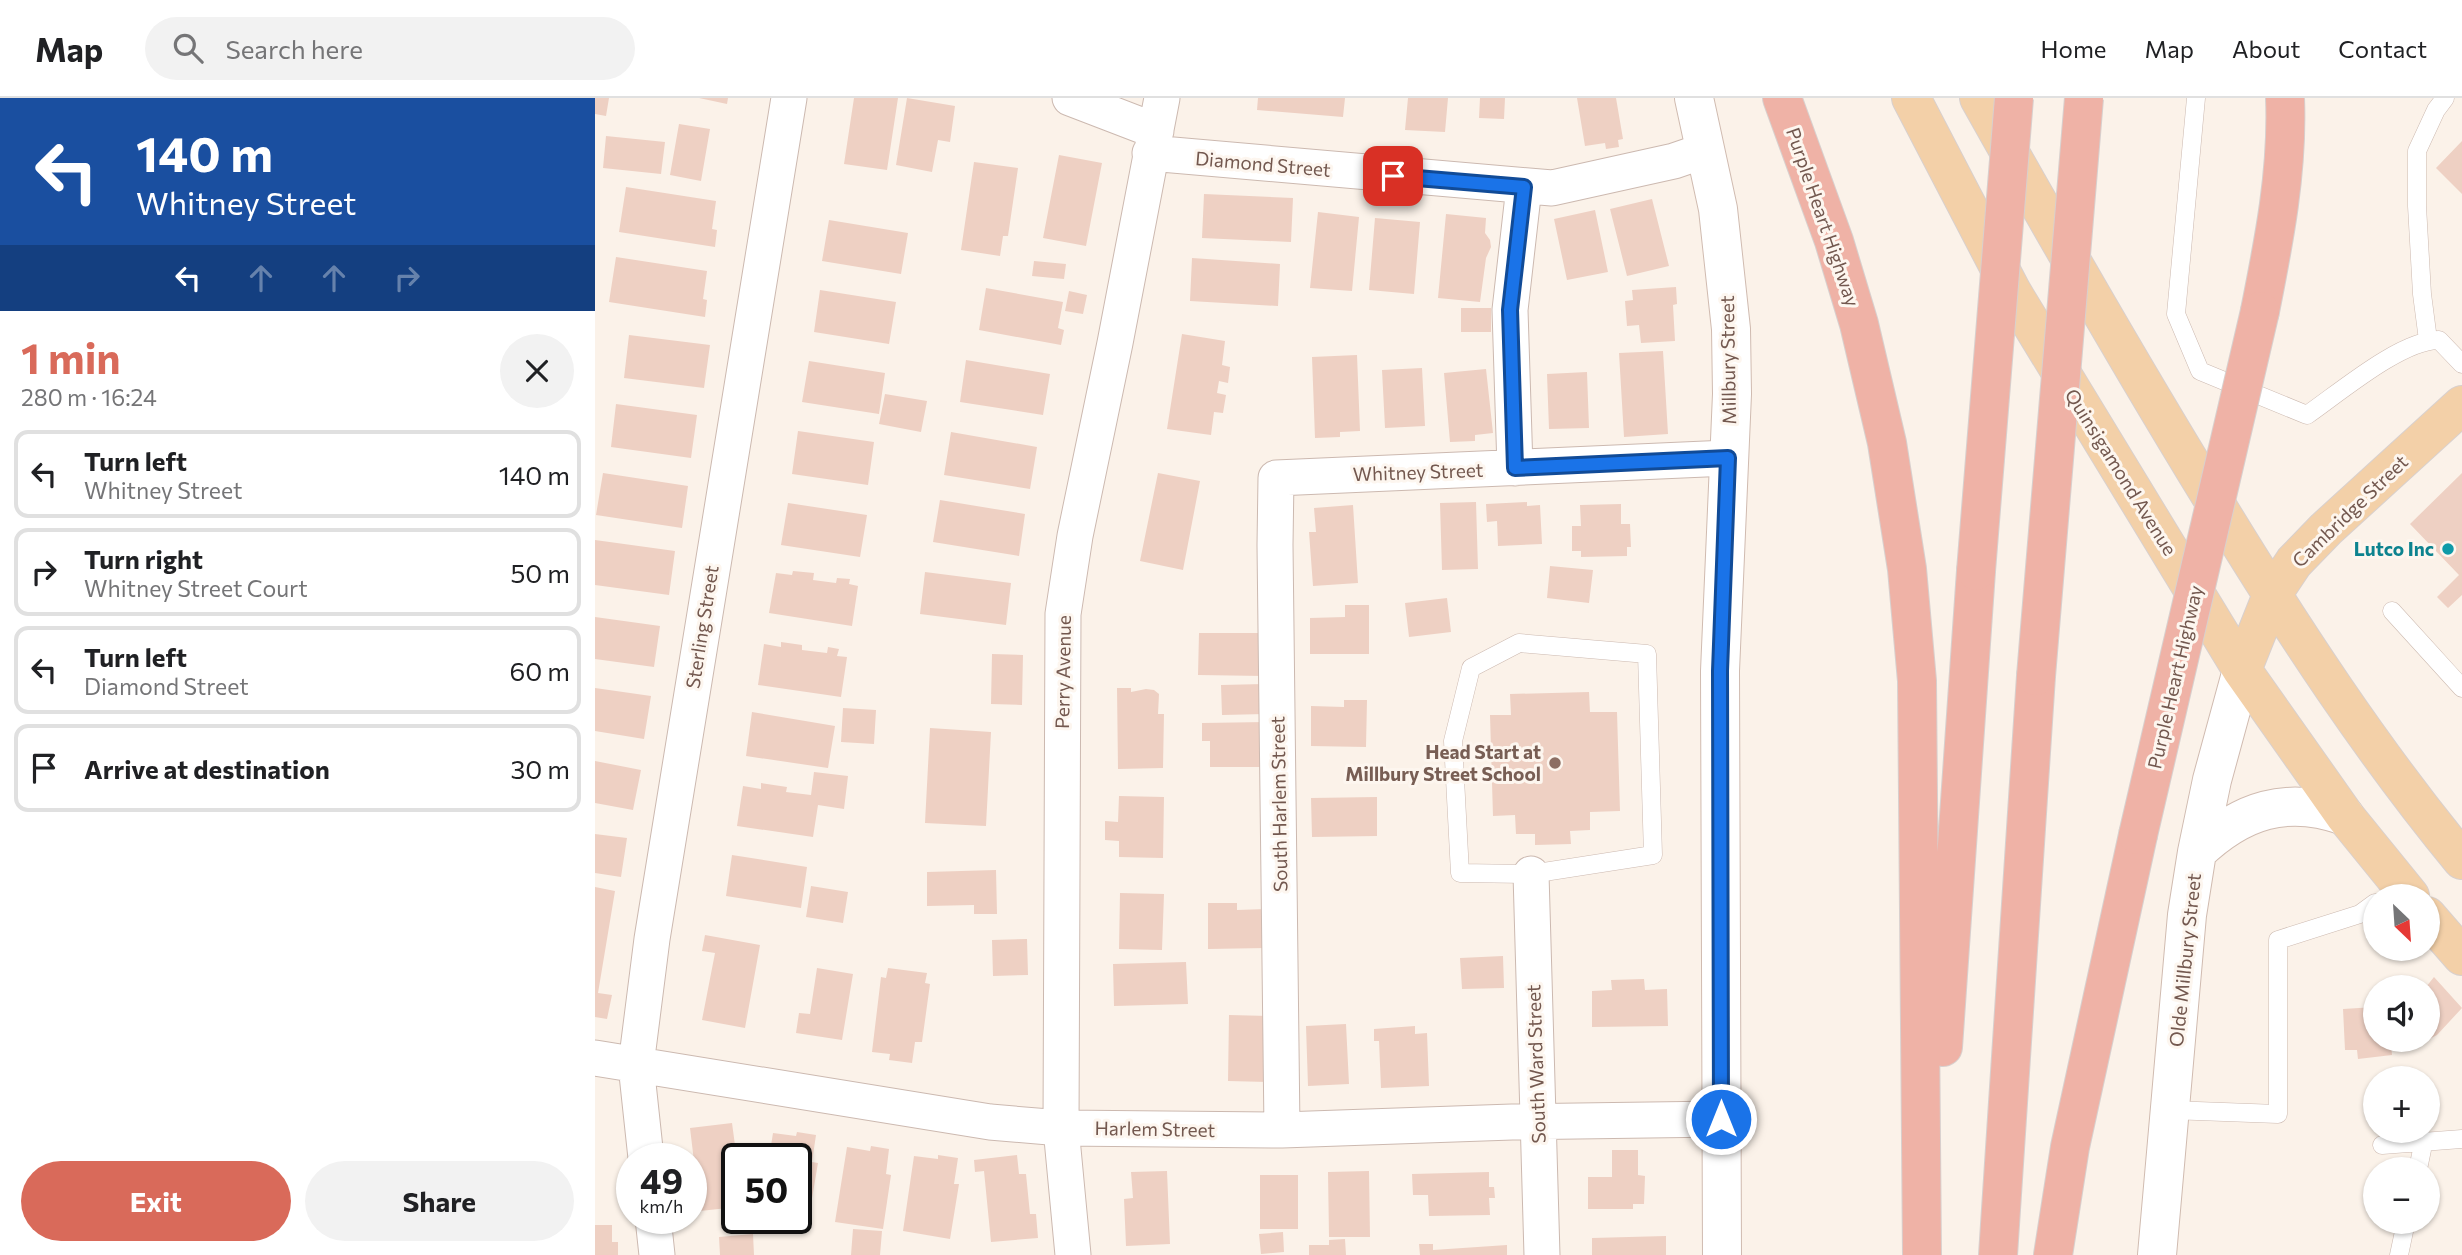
<!DOCTYPE html>
<html lang="en">
<head>
<meta charset="utf-8">
<style>
	body { margin:0; font-family:Commissioner,sans-serif; background:#f2f2f2; color:#202124; height:100vh; display:flex; flex-direction:column; font-size:26px; white-space:nowrap }
	* { box-sizing:border-box; margin:0 }
	p { font-size:23px; color:#757577 }
	.icon { flex:none; width:38px; height:38px; fill:none; stroke:currentColor; stroke-width:2; stroke-linecap:round; stroke-linejoin:round }
	.map { position:relative; flex:1; overflow:hidden }
	.details { display:flex; flex-direction:column; background:#fff; width:595px }
	.details>* { flex:none }
	.top-card { background:#1a4fa0; color:#fff; overflow:hidden }
	.needle { width:46px; rotate:155deg }
	.tools { position:absolute; left:1768px; top:786px; display:grid; gap:14px }
	.tools a { display:grid; place-items:center; width:77px; height:77px; border-radius:50%; background:#fff; box-shadow:0 2px 5px #0004; font-size:35px }
	.speed { position:absolute; left:21px; top:1045px; display:flex; gap:14px; font-size:35px; font-weight:700; text-align:center }
	.speed>* { display:grid; place-content:center; width:91px; height:91px; border-radius:50%; background:#fff; box-shadow:0 2px 5px #0004; line-height:1 }
	.speed small { font-size:18px; font-weight:400 }
	.speed .limit { border:4px solid #111; border-radius:10px; background:#fff; color:#111 }
	.pin { position:absolute; display:grid; place-items:center; width:60px; height:60px; color:#fff; margin:-30px; border-radius:14px; box-shadow:0 4px 10px #0006 }
	.me { position:absolute; width:77px; margin:-38px; rotate:0deg; stroke-linejoin:round; filter:drop-shadow(0 0 5px #0008) }
	.turn { display:flex; align-items:center; gap:24px; height:147px; padding:0 21px; font-size:32px }
	.turn .icon { width:91px; height:91px; stroke-width:2.5 }
	.turn b { display:block; font-size:49px; line-height:60px }
	.lanes { display:flex; align-items:center; height:66px; padding:0 21px; background:#0003; justify-content:center; gap:35px; direction:ltr }
	.lanes .off { opacity:.35 }
	.round { display:grid; place-items:center; flex:none; width:74px; height:74px; border-radius:37px; background:#f2f2f2 }
	.head { display:flex; align-items:center; justify-content:space-between; height:119px; padding:0 21px }
	h1 { font-size:42px; font-weight:700; line-height:52px; color:#d96a5a }
	.cta { display:flex; gap:14px; margin-top:auto; padding:14px 21px }
	.cta a { flex:1; height:80px; border-radius:42px; background:#d96a5a; color:#fff; font-size:28px; font-weight:700; line-height:80px; text-align:center }
	.cta a+a { background:#f2f2f2; color:#202124 }
	ul { padding:0; list-style:none }
	li { display:flex; align-items:center; gap:21px; height:88px; margin:0 14px 10px; padding:0 7px; border:4px solid #e0e0e0; border-radius:14px }
	li div { flex:1 }
	li b { display:block; font-size:26px }
	li em { font-style:normal }
	header { display:flex; align-items:center; gap:42px; box-sizing:border-box; height:98px; padding:0 35px; background:#fff; border-bottom:2px solid #e0e0e0 }
	header strong { font-size:33px }
	nav { display:flex; gap:38px; margin-inline-start:auto; font-size:24px }
	.search { width:490px; height:63px; background:#f2f2f2; display:flex; align-items:center; gap:18px; box-sizing:border-box; padding:0 24px; border-radius:38px; color:#757577; font-size:26px }
	main { display:flex; flex:1; min-height:0 }
	.map>svg:first-child { display:block }
</style>
</head>
<body>
<header>
<strong>Map</strong>
<div class="search"><svg class="icon" aria-label="search" viewBox="0 0 24 24"><circle cx="10" cy="10" r="6"/><path d="M15 15l6 6"/></svg>Search here</div>
<nav><a>Home</a><a>Map</a><a>About</a><a>Contact</a></nav>
</header>
<main>
<section class="details">
<div class="top-card">
<div class="turn"><svg class="icon" aria-label="left" viewBox="0 0 24 24"><path d="M17 20v-9H6M10 6l-5 5 5 5"/></svg><div><b>140 m</b>Whitney Street</div></div>
<div class="lanes"><svg class="icon" aria-label="left" viewBox="0 0 24 24"><path d="M17 20v-9H6M10 6l-5 5 5 5"/></svg><svg class="icon off" aria-label="ahead" viewBox="0 0 24 24"><path d="M12 20V5M6 11l6-6 6 6"/></svg><svg class="icon off" aria-label="ahead" viewBox="0 0 24 24"><path d="M12 20V5M6 11l6-6 6 6"/></svg><svg class="icon off" aria-label="right" viewBox="0 0 24 24"><path d="M7 20v-9h11M14 6l5 5-5 5"/></svg></div>
</div>
<div class="head"><div><h1>1 min</h1><p>280 m · 16:24</p></div><a class="round"><svg class="icon" aria-label="close" viewBox="0 0 24 24"><path d="M6 6l12 12M18 6L6 18"/></svg></a></div>
<ul>
<li><svg class="icon" aria-label="left" viewBox="0 0 24 24"><path d="M17 20v-9H6M10 6l-5 5 5 5"/></svg><div><b>Turn left</b><p>Whitney Street</p></div><em>140 m</em></li>
<li><svg class="icon" aria-label="right" viewBox="0 0 24 24"><path d="M7 20v-9h11M14 6l5 5-5 5"/></svg><div><b>Turn right</b><p>Whitney Street Court</p></div><em>50 m</em></li>
<li><svg class="icon" aria-label="left" viewBox="0 0 24 24"><path d="M17 20v-9H6M10 6l-5 5 5 5"/></svg><div><b>Turn left</b><p>Diamond Street</p></div><em>60 m</em></li>
<li><svg class="icon" aria-label="arrive" viewBox="0 0 24 24"><path d="M6 21V4h12l-3 4 3 4H6"/></svg><div><b>Arrive at destination</b></div><em>30 m</em></li>
</ul>
<div class="cta"><a>Exit</a><a>Share</a></div>
</section>
<div class="map">
<svg width="1867" height="1157" viewBox="0 0 1867 1157">
	<rect width="100%" height="100%" fill="#fbf2e9"/>
	<path fill="#eed0c3" d="M 0,0 L 14,0 L 11,18 L 0,16 Z
		M 104,0 L 133,0 L 132,6 Z
		M 259,0 L 303,0 L 292,72 L 249,66 Z
		M 312,0 L 360,8 L 355,44 L 343,42 L 337,74 L 301,67 Z
		M 663,0 L 750,0 L 748,19 L 662,12 Z
		M 813,0 L 853,0 L 850,34 L 810,32 Z
		M 885,0 L 910,0 L 909,21 L 884,20 Z
		M 982,0 L 1021,0 L 1028,41 L 1023,42 L 1024,49 L 1011,51 L 1010,45 L 990,48 Z
		M 84,26 L 115,31 L 106,83 L 75,77 Z
		M 11,38 L 70,44 L 66,76 L 8,70 Z
		M 1867,43 L 1867,96 L 1841,70 Z
		M 464,57 L 507,65 L 491,148 L 448,140 Z
		M 379,64 L 423,70 L 413,138 L 408,138 L 405,158 L 366,152 Z
		M 31,89 L 121,103 L 117,131 L 122,132 L 120,149 L 24,134 Z
		M 609,96 L 698,100 L 696,144 L 607,140 Z
		M 1057,101 L 1074,168 L 1032,178 L 1015,111 Z
		M 1000,112 L 1013,174 L 972,182 L 959,121 Z
		M 723,114 L 764,119 L 757,193 L 715,190 Z
		M 851,116 L 891,120 L 890,135 L 895,142 L 896,149 L 891,160 L 885,204 L 843,200 Z
		M 780,120 L 825,124 L 819,196 L 774,192 Z
		M 234,122 L 313,135 L 306,176 L 227,163 Z
		M 21,159 L 112,173 L 108,201 L 112,202 L 110,219 L 14,204 Z
		M 597,160 L 685,166 L 683,208 L 595,203 Z
		M 439,163 L 471,166 L 469,181 L 437,178 Z
		M 1081,189 L 1082,206 L 1078,207 L 1080,243 L 1046,245 L 1044,227 L 1032,228 L 1030,203 L 1038,202 L 1037,192 Z
		M 391,190 L 468,204 L 463,230 L 469,232 L 466,247 L 384,232 Z
		M 225,192 L 301,204 L 294,246 L 219,234 Z
		M 474,193 L 492,197 L 488,216 L 470,213 Z
		M 866,210 L 896,210 L 896,234 L 866,234 Z
		M 587,236 L 630,243 L 627,267 L 635,269 L 633,285 L 624,283 L 622,295 L 631,297 L 628,315 L 619,314 L 616,337 L 572,331 Z
		M 34,237 L 115,247 L 109,290 L 29,280 Z
		M 1068,253 L 1073,336 L 1029,339 L 1024,255 Z
		M 762,257 L 765,333 L 745,334 L 745,339 L 720,340 L 717,259 Z
		M 371,262 L 455,276 L 448,317 L 365,304 Z
		M 214,263 L 290,275 L 284,316 L 207,304 Z
		M 827,270 L 830,328 L 790,330 L 787,272 Z
		M 891,271 L 898,335 L 880,337 L 880,343 L 855,344 L 849,275 Z
		M 992,274 L 994,330 L 954,331 L 952,276 Z
		M 290,296 L 332,303 L 326,334 L 284,326 Z
		M 21,306 L 102,317 L 96,360 L 16,349 Z
		M 203,333 L 279,344 L 273,387 L 197,376 Z
		M 356,334 L 442,349 L 435,391 L 349,377 Z
		M 8,375 L 93,388 L 87,430 L 1,417 Z
		M 563,375 L 605,383 L 588,472 L 545,463 Z
		M 1867,375 L 1867,497 L 1853,510 L 1842,499 L 1864,477 L 1815,426 Z
		M 345,402 L 430,416 L 424,458 L 338,444 Z
		M 881,404 L 883,471 L 847,472 L 845,405 Z
		M 932,404 L 932,408 L 945,407 L 947,446 L 903,448 L 902,423 L 892,424 L 891,406 Z
		M 193,405 L 272,417 L 265,459 L 186,447 Z
		M 1026,406 L 1026,426 L 1035,426 L 1036,449 L 1032,449 L 1032,458 L 986,459 L 986,453 L 977,453 L 977,428 L 986,428 L 985,407 Z
		M 758,407 L 763,485 L 718,488 L 714,434 L 721,434 L 719,410 Z
		M 0,442 L 80,453 L 74,497 L 0,487 Z
		M 955,468 L 998,472 L 994,505 L 952,500 Z
		M 198,473 L 219,475 L 218,482 L 241,485 L 242,480 L 255,481 L 254,486 L 263,488 L 257,528 L 174,515 L 181,475 L 197,477 Z
		M 330,474 L 416,485 L 411,527 L 325,516 Z
		M 852,500 L 856,534 L 814,539 L 810,505 Z
		M 750,507 L 774,507 L 774,556 L 715,556 L 715,520 L 750,519 Z
		M 0,519 L 65,528 L 59,569 L 0,561 Z
		M 604,535 L 670,535 L 669,578 L 603,577 Z
		M 186,544 L 207,547 L 207,552 L 232,555 L 233,549 L 244,551 L 242,558 L 252,559 L 246,599 L 163,587 L 169,546 L 186,549 Z
		M 397,556 L 428,557 L 427,607 L 396,606 Z
		M 669,586 L 670,616 L 627,617 L 626,587 Z
		M 0,590 L 56,598 L 49,641 L 0,633 Z
		M 522,590 L 536,590 L 536,594 L 551,591 L 559,592 L 564,596 L 563,616 L 569,616 L 568,670 L 523,671 Z
		M 994,594 L 995,614 L 1022,614 L 1025,713 L 995,714 L 995,732 L 975,733 L 976,746 L 940,747 L 940,736 L 921,736 L 920,717 L 898,718 L 895,617 L 916,617 L 915,596 Z
		M 749,602 L 772,602 L 771,649 L 716,648 L 716,608 L 749,609 Z
		M 248,610 L 281,612 L 279,646 L 246,644 Z
		M 157,614 L 240,628 L 233,670 L 151,658 Z
		M 671,624 L 672,669 L 615,669 L 615,643 L 607,643 L 607,625 Z
		M 335,630 L 396,634 L 391,728 L 330,725 Z
		M 0,663 L 46,672 L 38,712 L 0,705 Z
		M 219,674 L 253,678 L 249,711 L 223,707 L 218,739 L 142,728 L 148,688 L 166,691 L 166,685 L 192,689 L 191,694 L 216,697 Z
		M 524,698 L 569,699 L 568,760 L 524,759 L 524,743 L 510,742 L 510,723 L 523,724 Z
		M 782,699 L 782,738 L 717,739 L 716,700 Z
		M 0,736 L 32,740 L 26,779 L 0,775 Z
		M 137,757 L 212,769 L 206,810 L 131,798 Z
		M 401,772 L 402,816 L 379,816 L 379,807 L 332,808 L 332,774 Z
		M 216,788 L 253,794 L 248,825 L 211,819 Z
		M 0,789 L 20,793 L 3,895 L 17,897 L 12,921 L 0,919 Z
		M 525,795 L 569,796 L 567,852 L 524,851 Z
		M 613,805 L 642,805 L 642,812 L 671,811 L 671,850 L 613,851 Z
		M 110,837 L 165,847 L 150,930 L 107,922 L 120,855 L 107,853 Z
		M 432,841 L 433,877 L 398,878 L 397,842 Z
		M 908,858 L 909,890 L 867,891 L 865,860 Z
		M 591,864 L 593,906 L 519,908 L 518,866 Z
		M 222,870 L 258,876 L 247,942 L 201,935 L 204,915 L 215,916 Z
		M 293,870 L 332,875 L 330,885 L 335,886 L 327,944 L 320,944 L 317,965 L 294,962 L 295,956 L 277,954 L 286,879 L 291,880 Z
		M 1839,879 L 1867,910 L 1842,937 L 1813,952 L 1812,947 L 1796,946 L 1797,957 L 1763,961 L 1762,952 L 1750,952 L 1748,911 L 1780,909 L 1780,942 L 1832,942 L 1831,889 Z
		M 1049,881 L 1050,892 L 1072,891 L 1073,928 L 997,929 L 997,893 L 1017,892 L 1016,882 Z
		M 634,917 L 674,918 L 673,984 L 633,983 Z
		M 751,926 L 754,986 L 713,988 L 711,928 Z
		M 820,928 L 820,936 L 832,935 L 834,988 L 786,990 L 784,943 L 779,943 L 779,931 Z
		M 137,1025 L 142,1062 L 142,1109 L 105,1113 L 95,1030 Z
		M 202,1034 L 221,1037 L 217,1064 L 223,1065 L 214,1118 L 201,1116 L 201,1060 L 174,1060 L 178,1035 L 201,1038 Z
		M 276,1048 L 294,1051 L 291,1076 L 296,1077 L 288,1131 L 240,1124 L 252,1049 L 275,1053 Z
		M 1017,1052 L 1043,1052 L 1043,1077 L 1050,1078 L 1049,1106 L 1038,1106 L 1038,1111 L 993,1111 L 993,1079 L 1017,1079 Z
		M 343,1057 L 363,1060 L 359,1086 L 364,1086 L 355,1141 L 308,1133 L 319,1058 L 343,1061 Z
		M 422,1057 L 424,1076 L 431,1076 L 435,1116 L 441,1116 L 443,1140 L 396,1144 L 389,1073 L 380,1074 L 379,1062 Z
		M 572,1073 L 575,1146 L 531,1148 L 529,1101 L 538,1100 L 536,1074 Z
		M 774,1073 L 775,1139 L 734,1139 L 733,1074 Z
		M 894,1074 L 894,1089 L 899,1089 L 900,1100 L 894,1100 L 895,1117 L 834,1118 L 833,1097 L 818,1097 L 817,1076 Z
		M 665,1077 L 703,1077 L 703,1131 L 665,1131 Z
		M 0,1127 L 17,1127 L 17,1144 L 23,1144 L 23,1157 L 0,1157 Z
		M 258,1131 L 287,1133 L 285,1157 L 256,1157 Z
		M 688,1134 L 689,1154 L 666,1156 L 664,1136 Z
		M 158,1136 L 159,1157 L 125,1157 L 124,1139 Z
		M 1071,1138 L 1071,1157 L 997,1157 L 997,1140 Z
		M 750,1141 L 751,1157 L 714,1157 L 714,1147 L 734,1147 L 734,1142 Z
		M 824,1146 L 838,1146 L 838,1152 L 912,1147 L 912,1157 L 825,1157 Z"/>
	<g fill="none" stroke-linecap="round" stroke-linejoin="round">
		<defs>
			<path id="service" d="M 1601,0 L 1581,216 L 1605,273 L 1712,317 C 1744,295 1806,242 1844,242 L 1867,266
				M 1833,242 L 1827,196 L 1822,108 L 1822,53 L 1841,12 L 1850,0
				M 1797,513 L 1867,590
				M 924,545 L 1052,556 L 1058,757 L 936,776 L 865,775 L 858,643 L 876,570 Z
				M 1575,1012 L 1683,1016 L 1683,842 L 1765,816 L 1780,805
				M 1787,1047 L 1867,1041
				M 1823,1071 L 1829,1042
				M 1804,1157 L 1811,1124"/>
			<path id="minor" d="M 475,0 L 561,33
				M 555,55 L 957,90 L 1079,63 L 1111,52
				M 920,370 L 915,212 L 929,89
				M 936,776 L 947,1157
				M 0,960 L 395,1024 L 466,1030 L 687,1032 L 917,1024 L 1126,1021
				M 687,1032 L 680,447 L 681,380 L 1133,360
				M 51,1060 L 41,967 L 57,841 L 194,0
				M 58,1120 L 62,1157
				M 478,1157 L 466,1030 L 468,516 L 480,438 L 520,245 L 567,0"/>
			<path id="secondary" d="M 1099,0 L 1123,111 L 1136,231 L 1137,296 L 1125,573 L 1127,1157
				M 1602,754 C 1646,712 1692,697 1750,718
				M 1562,1157 L 1592,817 L 1602,754 L 1617,682 L 1647,572"/>
			<path id="primary" d="M 1316,0 L 1417,194 L 1647,572 L 1750,718 L 1815,798
				M 1384,0 C 1462,139 1541,277 1625,413 C 1699,534 1777,653 1867,762
				M 1647,572 L 1677,497 L 1699,464 L 1731,431 L 1867,307
				M 1832,818 L 1867,858"/>
			<path id="motorway" d="M 1187,0 L 1239,143 L 1264,226 L 1292,345 L 1312,471 L 1322,583 L 1327,1157
				M 1665,213 C 1679,143 1693,72 1690,0
				M 1348,949 L 1381,473
				M 1403,1157 L 1441,578
				M 1458,1157 L 1475,1049 L 1543,737"/>
		</defs>
		<use href="#service" stroke="#ccb9b0" stroke-width="19"/>
		<use href="#minor" stroke="#ccb9b0" stroke-width="37"/>
		<use href="#secondary" stroke="#d0bbb0" stroke-width="40"/>
		<use href="#primary" stroke="#d8d0ce" stroke-width="40"/>
		<use href="#motorway" stroke="#d8d0ce" stroke-width="40"/>
		<use href="#service" stroke="#fff" stroke-width="18"/>
		<use href="#minor" stroke="#fff" stroke-width="35"/>
		<use href="#secondary" stroke="#fff" stroke-width="38"/>
		<use href="#primary" stroke="#f3d0a8" stroke-width="38"/>
		<use href="#motorway" stroke="#efb2a6" stroke-width="38"/>
		<defs>
			<path id="motorway-bridge" d="M 1381,473 L 1419,0
				M 1441,578 L 1489,0
				M 1543,737 L 1665,213"/>
		</defs>
		<use href="#motorway-bridge" stroke="#d8d0ce" stroke-width="40" stroke-linecap="butt"/>
		<use href="#motorway-bridge" stroke="#efb2a6" stroke-width="38"/>
	</g>
	<g fill="none" stroke-linecap="round" stroke-linejoin="round">
		<defs>
			<path id="route" d="M 798,78 L 929,89 L 915,212 L 920,370 L 1133,360 L 1125,573 L 1126,1021"/>
		</defs>
		<use href="#route" stroke="#114b97" stroke-width="18"/>
		<use href="#route" stroke="#1a73e8" stroke-width="12"/>
	</g>
	<circle fill="#0f9aa8" stroke="#fdf6ef" stroke-width="2.5" cx="1853" cy="451" r="7"/>
	<circle fill="#8d6e63" stroke="#fdf6ef" stroke-width="2.5" cx="960" cy="665" r="7"/>
	<g text-anchor="middle" stroke-width="6" stroke-linejoin="round" paint-order="stroke">
		<g font-size="19" fill="#73584f" stroke="#fdf6ef">
			<text transform="translate(668 66) rotate(5)" y="7">Diamond Street</text>
			<text transform="translate(1228 119) rotate(71)" y="7">Purple Heart Highway</text>
			<text transform="translate(1133 262) rotate(-91)" y="7">Millbury Street</text>
			<text transform="translate(823 374) rotate(-2)" y="7">Whitney Street</text>
			<text transform="translate(1526 374) rotate(58)" y="7">Quinsigamond Avenue</text>
			<text transform="translate(1755 413) rotate(-44)" y="7">Cambridge Street</text>
			<text transform="translate(107 529) rotate(-81)" y="7">Sterling Street</text>
			<text transform="translate(468 574) rotate(-89)" y="7">Perry Avenue</text>
			<text transform="translate(1580 579) rotate(-77)" y="7">Purple Heart Highway</text>
			<text transform="translate(684 706) rotate(-91)" y="7">South Harlem Street</text>
			<text transform="translate(1590 862) rotate(-84)" y="7">Olde Millbury Street</text>
			<text transform="translate(941 966) rotate(-92)" y="7">South Ward Street</text>
			<text transform="translate(560 1031) rotate(1)" y="7">Harlem Street</text>
		</g>
		<g font-size="19" font-weight="bold" fill="#0d838f" stroke="#fdf6ef" text-anchor="end">
			<text x="1839" y="458">Lutco Inc</text>
		</g>
		<g font-size="19" font-weight="bold" fill="#785e54" stroke="#fdf6ef" text-anchor="end">
			<text x="946" y="661">Head Start at<tspan x="946" dy="22">Millbury Street School</tspan></text>
		</g>
	</g>
</svg>
<div class="tools">
<a><svg class="needle" viewBox="-14 -14 28 28"><path d="M0-13l5 13h-10z" fill="#e53935"/><path d="M0 13l5-13h-10z" fill="#757577"/></svg></a>
<a><svg class="icon" aria-label="sound" viewBox="0 0 24 24"><path d="M4 9h4l5-4v14l-5-4H4zM17 9q2 3 0 6"/></svg></a>
<a>+</a>
<a>−</a>
</div>
<div class="speed"><div>49<small>km/h</small></div><div class="limit">50</div></div>
<div class="pin" style="left:798px;top:78px;background:#d93025"><svg class="icon" aria-label="arrive" viewBox="0 0 24 24"><path d="M6 21V4h12l-3 4 3 4H6"/></svg></div>
<svg class="me" style="left:1126px;top:1021px" viewBox="-20 -20 40 40"><circle r="17" fill="#1a73e8" stroke="#fff" stroke-width="3"/><path d="M0-11L8 9 0 5-8 9z" fill="#fff"/></svg>
</div>
</main>
</body>
</html>
